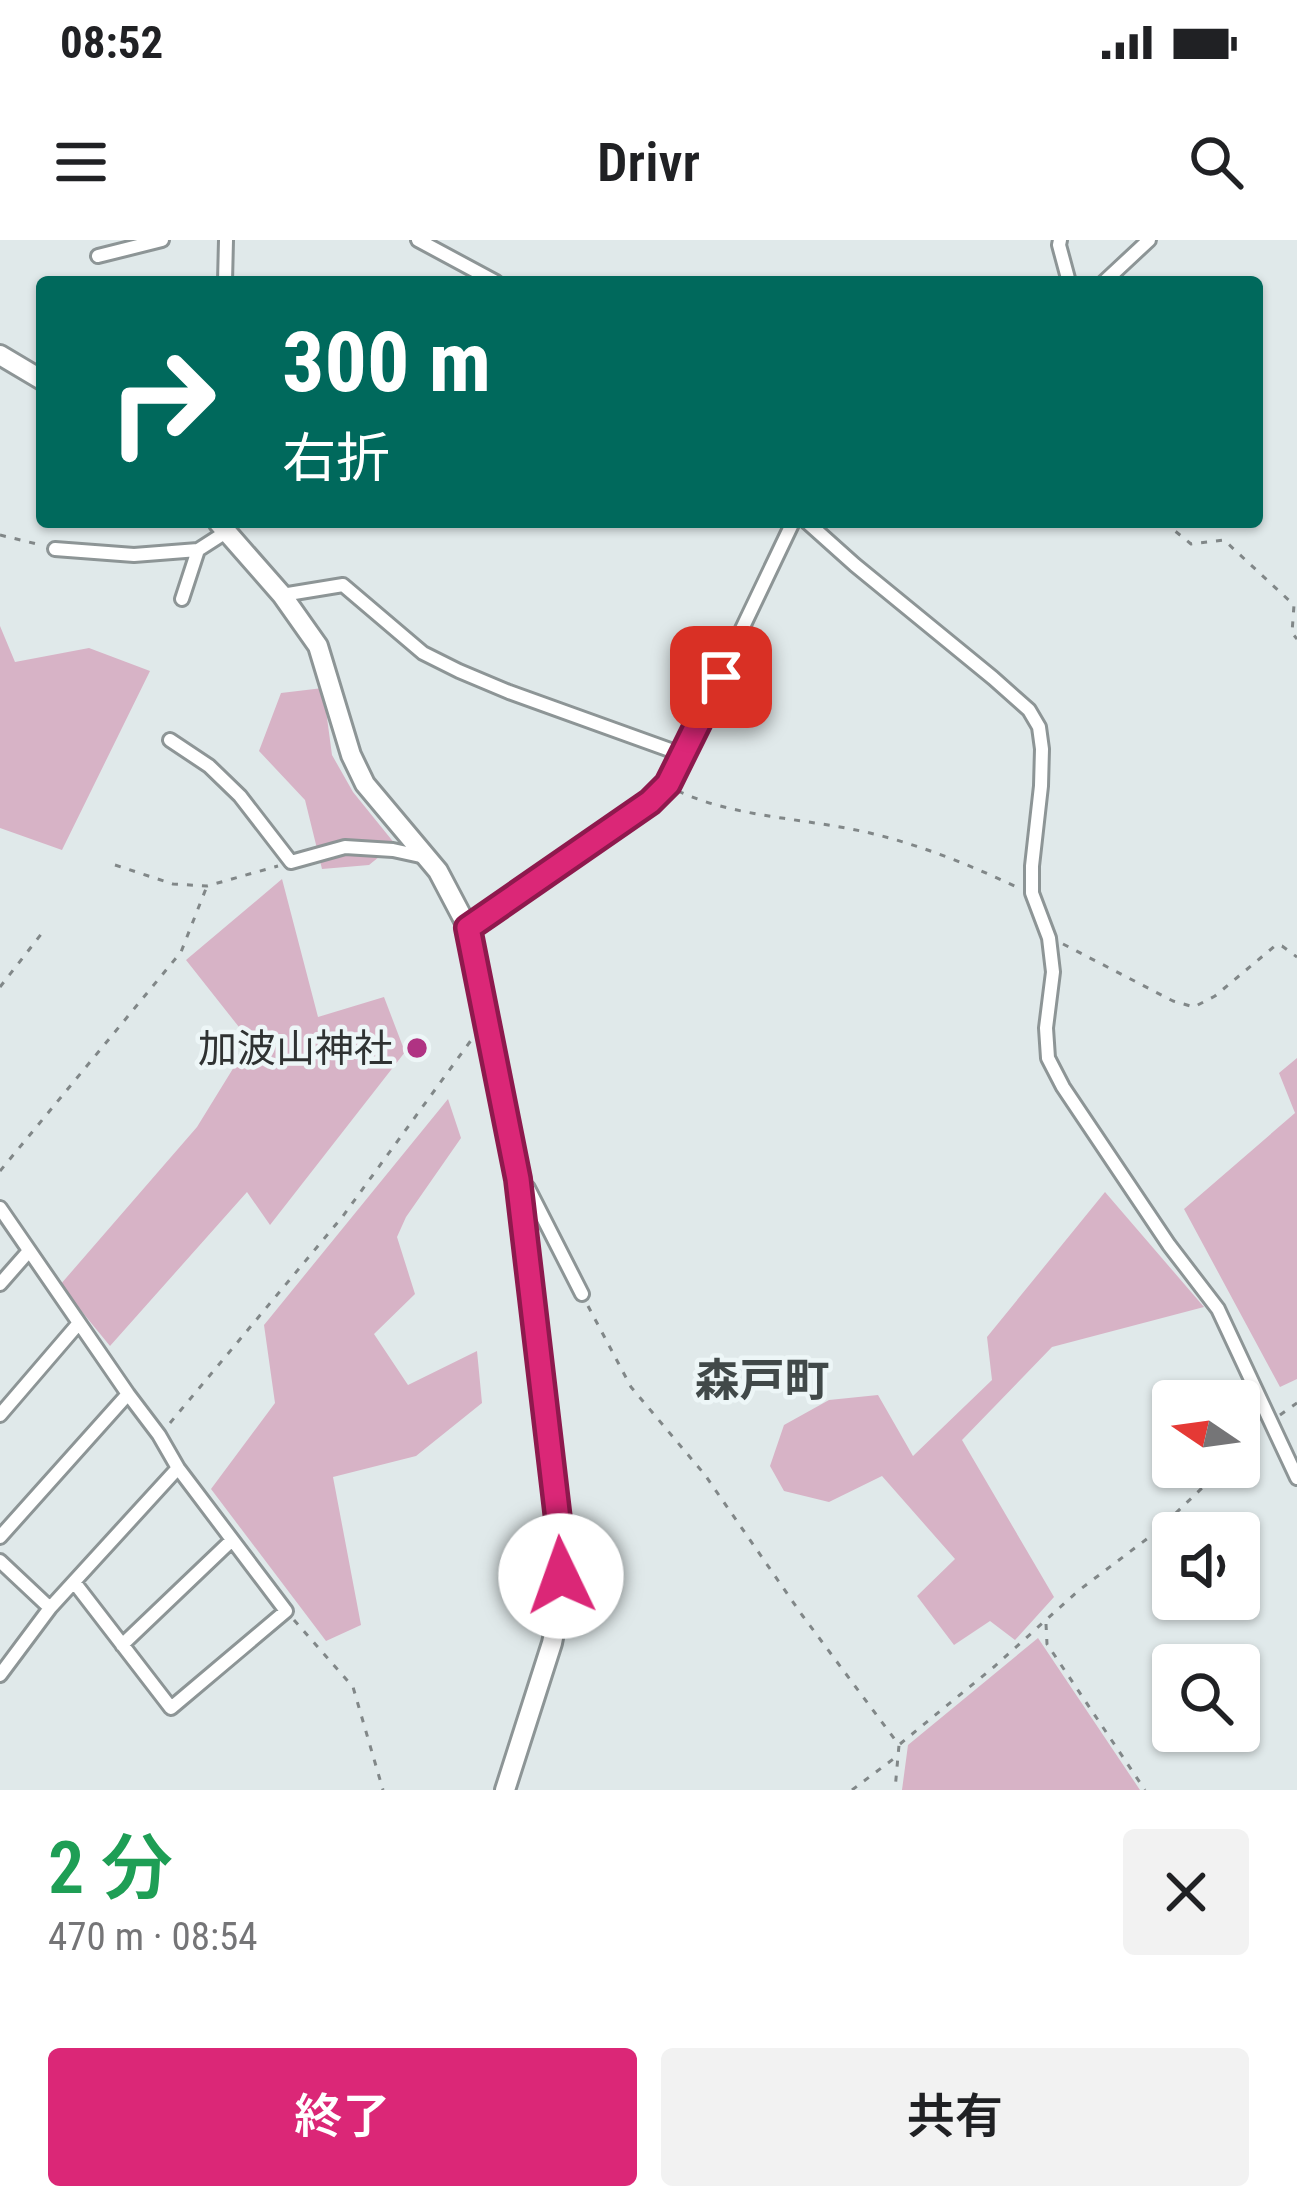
<!DOCTYPE html>
<html lang="ja">
<head>
<meta charset="utf-8">
<style>
	body { margin:0; font-family:"Roboto Condensed","Noto Sans JP",sans-serif; background:#f2f2f2; color:#202124; height:100vh; display:flex; flex-direction:column; font-size:45px; white-space:nowrap }
	* { box-sizing:border-box; margin:0 }
	p { font-size:39px; color:#757577 }
	.icon { flex:none; width:66px; height:66px; fill:none; stroke:currentColor; stroke-width:2; stroke-linecap:round; stroke-linejoin:round }
	.map { position:relative; height:1550px; overflow:hidden }
	.drawer { display:flex; flex-direction:column; background:#fff; flex:1 }
	.drawer>* { flex:none }
	.top-card { position:absolute; left:36px; top:36px; width:1227px; height:252px; border-radius:12px; box-shadow:0 3px 9px #0004; background:#00695c; color:#fff; overflow:hidden }
	.needle { width:78px; rotate:283deg }
	.tools { position:absolute; left:1152px; top:1140px; display:grid; gap:24px }
	.tools a { display:grid; place-items:center; width:108px; height:108px; border-radius:12px; background:#fff; box-shadow:0 3px 9px #0004; font-size:60px }
	.pin { position:absolute; display:grid; place-items:center; width:102px; height:102px; color:#fff; margin:-51px; border-radius:24px; box-shadow:0 6px 18px #0006 }
	.me { position:absolute; width:132px; margin:-66px; rotate:357deg; stroke-linejoin:round; filter:drop-shadow(0 0 9px #0008) }
	.turn { display:flex; align-items:center; gap:42px; height:252px; padding:0 48px; font-size:54px }
	.turn .icon { width:156px; height:156px; stroke-width:2.5 }
	.turn b { display:block; font-size:84px; line-height:102px }
	.round { display:grid; place-items:center; flex:none; width:126px; height:126px; border-radius:12px; background:#f2f2f2 }
	.headline { display:flex; align-items:center; justify-content:space-between; height:204px; padding:0 48px }
	h1 { font-size:72px; font-weight:600; line-height:90px; color:#1e9e55 }
	.primary-button { display:flex; gap:24px; margin-top:auto; padding:24px 48px }
	.primary-button a { flex:1; height:138px; border-radius:12px; background:#db2777; color:#fff; font-size:48px; font-weight:600; line-height:138px; text-align:center }
	.primary-button a+a { background:#f2f2f2; color:#202124 }
	.status { display:flex; justify-content:space-between; align-items:center; height:84px; padding:0 60px; background:#fff; direction:ltr }
	.status svg { height:33px; fill:currentColor }
	header { display:flex; justify-content:space-between; align-items:center; height:156px; padding:0 48px; background:#fff; font-size:54px; font-weight:600 }
	.map>svg:first-child { display:block }
</style>
</head>
<body>
<div class="status"><b>08:52</b><svg viewBox="0 0 49 12"><path d="M0 12V9h3v3zM5 12V6h3v6zM10 12V3h3v9zM15 12V0h3v12zM26 1h20v11H26zM47 4h2v5h-2z"/></svg></div>
<header><svg class="icon" aria-label="menu" viewBox="0 0 24 24"><path d="M4 6h16M4 12h16M4 18h16"/></svg>Drivr<svg class="icon" aria-label="search" viewBox="0 0 24 24"><circle cx="10" cy="10" r="6"/><path d="M15 15l6 6"/></svg></header>
<div class="map">
<svg width="1297" height="1550" viewBox="0 0 1297 1550">
	<rect width="100%" height="100%" fill="#e0e9ea"/>
	<path fill="#d7b3c6" d="M 0,386 L 15,422 L 89,408 L 150,431 L 62,610 L 0,588 Z
		M 323,448 L 332,515 L 353,552 L 395,604 L 369,625 L 322,629 L 305,560 L 259,511 L 281,453 Z
		M 282,639 L 318,777 L 384,757 L 405,812 L 270,985 L 247,952 L 110,1106 L 60,1045 L 197,887 L 250,801 L 186,720 Z
		M 1297,818 L 1297,1139 L 1280,1147 L 1184,969 L 1295,873 L 1279,833 Z
		M 448,859 L 461,898 L 406,977 L 397,997 L 415,1054 L 374,1094 L 408,1145 L 477,1111 L 482,1163 L 416,1216 L 333,1237 L 361,1385 L 326,1401 L 211,1249 L 275,1163 L 264,1085 Z
		M 1105,952 L 1204,1067 L 1052,1107 L 962,1200 L 1054,1357 L 1015,1400 L 990,1381 L 954,1405 L 917,1356 L 955,1319 L 882,1236 L 829,1262 L 784,1251 L 770,1226 L 784,1185 L 829,1160 L 878,1155 L 913,1216 L 992,1140 L 987,1097 Z
		M 1038,1398 L 1140,1550 L 902,1550 L 908,1505 Z"/>
	<g fill="none" stroke-linecap="round" stroke-linejoin="round">
		<defs>
			<path id="street" d="M 418,0 L 496,42
				M 1060,0 L 1059,5 L 1069,42
				M 98,16 L 162,0
				M 225,42 L 226,0
				M 1104,42 L 1149,0
				M 807,282 L 855,325 L 993,438 L 1029,470 L 1039,487 L 1042,509 L 1041,546 L 1032,626 L 1032,653 L 1049,698 L 1053,732 L 1046,788 L 1048,818 L 1063,847 L 1169,1005 L 1218,1069 L 1297,1238
				M 55,309 L 134,315 L 198,310 L 226,292
				M 282,355 L 343,345 L 423,413 L 459,431 L 509,452 L 684,515
				M 182,359 L 198,310
				M 170,500 L 209,526 L 240,556 L 291,622 L 345,607 L 393,610 L 425,617
				M 468,688 L 650,562 L 668,544 L 793,282
				M 519,940 L 528,948 L 582,1054
				M 0,968 L 128,1154 L 159,1195 L 178,1228 L 286,1371 L 171,1468 L 74,1342
				M 0,1044 L 29,1011
				M 0,1175 L 79,1083
				M 0,1297 L 128,1154
				M 0,1321 L 50,1368
				M 122,1405 L 232,1300
				M 0,1435 L 50,1368 L 178,1228"/>
			<path id="primary" d="M 0,115 L 42,140
				M 218,282 L 282,355 L 318,406 L 351,515 L 365,544 L 438,631 L 468,688 L 518,939 L 561,1305 L 559,1368 L 552,1403 L 505,1550"/>
		</defs>
		<use href="#street" stroke="#8d9596" stroke-width="18"/>
		<use href="#primary" stroke="#8d9596" stroke-width="24"/>
		<path stroke="#818788" stroke-width="3" stroke-dasharray="6 9" stroke-linecap="butt" d="M 1164,282 L 1191,304 L 1224,300 L 1294,365 L 1292,393 L 1297,399
			M 0,295 L 41,305
			M 678,551 C 734,577 801,578 861,591 C 916,603 968,624 1019,648
			M 115,625 L 173,644 L 207,646 L 278,626
			M 1063,704 L 1173,761 L 1194,767 L 1215,756 L 1276,705 L 1282,706 L 1297,717
			M 0,747 L 46,688
			M 0,931 L 181,712 L 207,646
			M 588,1066 L 631,1147 L 705,1235 L 802,1375 L 899,1505 L 895,1550
			M 1280,1175 L 1297,1163
			M 170,1183 L 343,976 L 472,799
			M 1239,1213 L 1259,1193
			M 294,1380 L 353,1447 L 383,1550
			M 1046,1384 L 1047,1404 L 1145,1550
			M 900,1504 L 995,1426 L 1078,1351 L 1156,1292 L 1224,1227
			M 852,1550 L 896,1517"/>
		<use href="#street" stroke="#fff" stroke-width="12"/>
		<use href="#primary" stroke="#fff" stroke-width="18"/>
	</g>
	<g fill="none" stroke-linecap="round" stroke-linejoin="round">
		<defs>
			<path id="route" d="M 561,1336 L 561,1305 L 518,939 L 468,688 L 650,562 L 668,544 L 721,437"/>
		</defs>
		<use href="#route" stroke="#8e194d" stroke-width="30"/>
		<use href="#route" stroke="#db2777" stroke-width="21"/>
	</g>
	<circle fill="#b03383" stroke="#edf6f7" stroke-width="4.5" cx="417" cy="808" r="12"/>
	<g text-anchor="middle" stroke-width="9" stroke-linejoin="round" paint-order="stroke">
		<g font-size="39" fill="#2f3232" stroke="#edf6f7" text-anchor="end">
			<text x="393" y="822">加波山神社</text>
		</g>
		<g font-size="45" font-weight="bold" fill="#414949" stroke="#edf6f7">
			<text x="762" y="1156">森戸町</text>
		</g>
	</g>
</svg>
<div class="tools">
<a><svg class="needle" viewBox="-14 -14 28 28"><path d="M0-13l5 13h-10z" fill="#e53935"/><path d="M0 13l5-13h-10z" fill="#757577"/></svg></a>
<a><svg class="icon" aria-label="sound" viewBox="0 0 24 24"><path d="M4 9h4l5-4v14l-5-4H4zM17 9q2 3 0 6"/></svg></a>
<a><svg class="icon" aria-label="search" viewBox="0 0 24 24"><circle cx="10" cy="10" r="6"/><path d="M15 15l6 6"/></svg></a>
</div>
<div class="pin" style="left:721px;top:437px;background:#d93025"><svg class="icon" aria-label="arrive" viewBox="0 0 24 24"><path d="M6 21V4h12l-3 4 3 4H6"/></svg></div>
<svg class="me" style="left:561px;top:1336px" viewBox="-20 -20 40 40"><circle r="19" fill="#fff"/><path d="M0-13L10 11 0 6-10 11z" fill="#db2777"/></svg>
<div class="top-card">
<div class="turn"><svg class="icon" aria-label="right" viewBox="0 0 24 24"><path d="M7 20v-9h11M14 6l5 5-5 5"/></svg><div><b>300 m</b>右折</div></div>
</div>
</div>
<section class="drawer">
<div class="headline"><div><h1>2 分</h1><p>470 m · 08:54</p></div><a class="round"><svg class="icon" aria-label="close" viewBox="0 0 24 24"><path d="M6 6l12 12M18 6L6 18"/></svg></a></div>
<div class="primary-button"><a>終了</a><a>共有</a></div>
</section>
</body>
</html>
